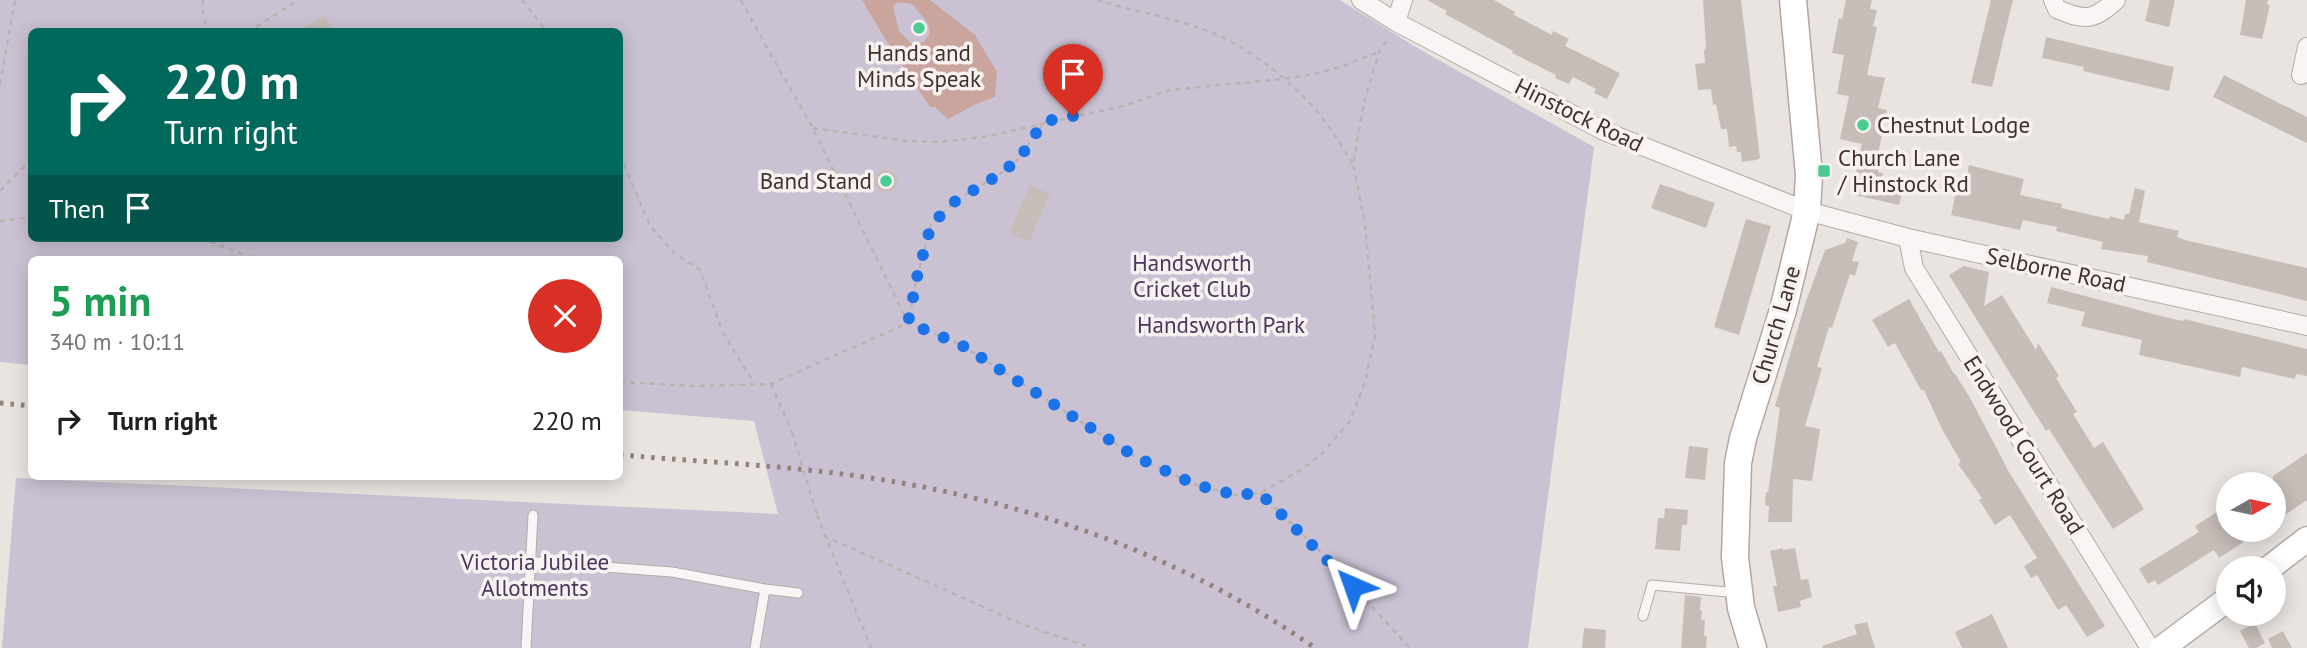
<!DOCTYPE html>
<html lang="en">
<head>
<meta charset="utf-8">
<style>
	body { margin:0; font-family:"PT Sans",sans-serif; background:#f2f2f2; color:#202124; height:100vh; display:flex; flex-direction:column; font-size:26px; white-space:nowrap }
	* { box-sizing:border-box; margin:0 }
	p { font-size:23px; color:#757577 }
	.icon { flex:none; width:38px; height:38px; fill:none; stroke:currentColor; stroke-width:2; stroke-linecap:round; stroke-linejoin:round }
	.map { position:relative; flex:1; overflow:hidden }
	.details { position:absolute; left:28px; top:256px; width:595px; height:224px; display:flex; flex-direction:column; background:#fff; border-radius:10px; box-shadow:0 4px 18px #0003 }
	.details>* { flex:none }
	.guide { position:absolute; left:28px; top:28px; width:595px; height:214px; border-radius:10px; box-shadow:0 4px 18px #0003; background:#00695c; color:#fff; overflow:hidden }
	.needle { width:46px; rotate:81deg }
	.fabs { position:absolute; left:2216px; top:472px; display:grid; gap:14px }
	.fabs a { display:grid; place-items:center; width:70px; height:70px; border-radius:50%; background:#fff; box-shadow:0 4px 18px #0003; font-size:35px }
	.pin { position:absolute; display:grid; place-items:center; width:60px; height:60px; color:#fff; margin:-72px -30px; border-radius:50% 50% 50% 0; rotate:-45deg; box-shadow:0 0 7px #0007 }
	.pin .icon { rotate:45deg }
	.me { position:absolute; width:77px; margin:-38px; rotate:317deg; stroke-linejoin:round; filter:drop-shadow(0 0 5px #0008) }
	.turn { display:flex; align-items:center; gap:24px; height:147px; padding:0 21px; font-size:32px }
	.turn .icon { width:91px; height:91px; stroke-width:2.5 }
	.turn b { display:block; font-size:49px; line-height:60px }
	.then { display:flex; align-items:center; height:66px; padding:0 21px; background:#0003; gap:14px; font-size:26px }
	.round { display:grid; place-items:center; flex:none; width:74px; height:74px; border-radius:37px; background:#f2f2f2 }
	.overview { display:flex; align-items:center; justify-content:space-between; height:119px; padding:0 21px }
	h1 { font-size:42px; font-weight:700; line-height:52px; color:#1e9e55 }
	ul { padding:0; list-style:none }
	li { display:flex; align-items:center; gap:21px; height:91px; padding:0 21px }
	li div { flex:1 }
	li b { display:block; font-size:26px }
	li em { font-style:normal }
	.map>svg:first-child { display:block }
</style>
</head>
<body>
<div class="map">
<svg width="2307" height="648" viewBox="0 0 2307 648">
	<rect width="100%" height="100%" fill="#eae4e1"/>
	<path fill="#cac2d3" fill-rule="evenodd" d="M 0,0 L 1340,0 L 1419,49 L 1594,147 L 1528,648 L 2,648 L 16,478 L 778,514 L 754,421 L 620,410 L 620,259 L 32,259 L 31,365 L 0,362 ZM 32,32 L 620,32 L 620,238 L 32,238 Z"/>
	<path fill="#c9a59d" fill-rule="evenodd" d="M 862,0 L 930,0 L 975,35 L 997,72 L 995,97 L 976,104 L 948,119 L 935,107 L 930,107 L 884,37 ZM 897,2 L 912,4 L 927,22 L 930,33 L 924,42 L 911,43 L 899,31 L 893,7 Z"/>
	<path fill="#c6bdb8" d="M 1427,0 L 1494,0 L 1515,12 L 1514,15 L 1552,35 L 1553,31 L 1569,39 L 1565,46 L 1620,73 L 1607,99 L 1594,93 L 1596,89 L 1573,77 L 1569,84 L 1555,78 L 1556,75 L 1512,53 L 1513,51 L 1445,14 L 1447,11 Z
		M 1703,0 L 1741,0 L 1760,158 L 1756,160 L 1742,162 L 1741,152 L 1737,152 L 1736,146 L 1729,147 L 1727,129 L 1721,129 L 1716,104 L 1713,105 L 1711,89 L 1698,90 L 1695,64 L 1705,63 L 1704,51 L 1706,48 Z
		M 1846,0 L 1872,0 L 1870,9 L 1877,10 L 1873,26 L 1877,27 L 1867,75 L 1885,78 L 1878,108 L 1887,110 L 1877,159 L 1880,160 L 1878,172 L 1883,173 L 1881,180 L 1904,185 L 1899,205 L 1855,195 L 1860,173 L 1856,172 L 1862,144 L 1840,139 L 1849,96 L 1837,94 L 1844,55 L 1832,53 L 1839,18 L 1842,19 Z
		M 1991,0 L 2013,0 L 1992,87 L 1971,83 Z
		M 2150,0 L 2175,0 L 2169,27 L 2145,21 Z
		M 2246,0 L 2268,0 L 2267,4 L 2270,5 L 2262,39 L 2240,35 Z
		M 325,15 L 334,32 L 295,32 Z
		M 2046,37 L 2174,67 L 2169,91 L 2083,71 L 2084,67 L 2042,58 Z
		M 2224,75 L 2307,117 L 2307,143 L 2213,97 Z
		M 1969,165 L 2024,179 L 2020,195 L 2062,204 L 2061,208 L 2109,219 L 2110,216 L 2124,220 L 2125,214 L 2129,214 L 2135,188 L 2145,191 L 2139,222 L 2179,231 L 2177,237 L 2185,240 L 2307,268 L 2307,301 L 2147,262 L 2148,256 L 2101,249 L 2103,242 L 2056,231 L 2057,227 L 2047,225 L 2023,220 L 2020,230 L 1951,215 L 1956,192 L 1963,193 Z
		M875 181a11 11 0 1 1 22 0a11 11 0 1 1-22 0Z
		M 1660,184 L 1715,203 L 1706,228 L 1651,208 Z
		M 1030,185 L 1050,194 L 1029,242 L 1009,233 Z
		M 1746,219 L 1771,226 L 1739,335 L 1714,327 Z
		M 1847,238 L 1858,242 L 1852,261 L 1859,262 L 1855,276 L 1850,274 L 1832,328 L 1829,327 L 1817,367 L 1822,368 L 1805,426 L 1820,429 L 1812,481 L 1793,479 L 1792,522 L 1768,522 L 1769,506 L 1765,505 L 1766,492 L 1768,493 L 1780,408 L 1775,406 L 1805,304 L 1825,250 L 1845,243 Z
		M 1964,266 L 1989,272 L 1984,306 L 2002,295 L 2036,350 L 2038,343 L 2059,376 L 2056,378 L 2077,412 L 2073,414 L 2094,448 L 2103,442 L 2144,509 L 2113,529 L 2049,429 L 2046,431 L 1949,275 Z
		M 2051,287 L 2165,317 L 2183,321 L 2184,319 L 2307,349 L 2307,376 L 2296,374 L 2295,379 L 2242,367 L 2240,377 L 2139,355 L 2142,340 L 2081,326 L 2085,312 L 2047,303 Z
		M 1909,299 L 1939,352 L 1941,351 L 1954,374 L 1955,374 L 1969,396 L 2009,472 L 2105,626 L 2087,637 L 2066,605 L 2058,610 L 2037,575 L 2031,578 L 2024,566 L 2037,558 L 2010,515 L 1995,525 L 1979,500 L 1982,498 L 1958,464 L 1961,462 L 1943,431 L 1924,390 L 1921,390 L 1895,343 L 1888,347 L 1872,320 Z
		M 1689,446 L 1708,448 L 1705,480 L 1685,478 Z
		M 2307,453 L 2307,500 L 2273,523 L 2273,476 Z
		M 2228,505 L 2228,530 L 2262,530 L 2219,558 L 2214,550 L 2158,585 L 2155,580 L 2148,584 L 2139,569 L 2199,532 L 2195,526 Z
		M 1665,508 L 1688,510 L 1687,525 L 1682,525 L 1680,551 L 1655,549 L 1658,518 L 1664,518 Z
		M 1783,548 L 1783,550 L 1795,548 L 1801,580 L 1808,579 L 1812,597 L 1800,601 L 1801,607 L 1778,612 L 1773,586 L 1777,586 L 1770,551 Z
		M 1685,595 L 1701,597 L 1700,611 L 1702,611 L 1701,620 L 1705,620 L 1704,636 L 1707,636 L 1706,648 L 1681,648 Z
		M 1992,614 L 2008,648 L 1962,648 L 1955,632 Z
		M 1867,622 L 1875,648 L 1823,648 L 1822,646 L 1857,634 L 1854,625 Z
		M 2255,623 L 2265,643 L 2256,648 L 2249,648 L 2240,631 Z
		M 1584,628 L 1606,630 L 1605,648 L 1582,648 Z
		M 2283,631 L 2292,648 L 2272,648 L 2268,639 Z"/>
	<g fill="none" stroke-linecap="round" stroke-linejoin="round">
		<defs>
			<path id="service" d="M 530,572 L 533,515
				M 765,589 L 798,593
				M 1643,616 L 1652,585 L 1738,593
				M 526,648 L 530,572 L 537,562 L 672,572 L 765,589 L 755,648"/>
			<path id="minor" d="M 1361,0 L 1396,22 L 1604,131 L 1807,211 L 1908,238 L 2307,326
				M 2053,0 L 2057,9 C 2085,21 2093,21 2116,0
				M 1396,22 L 1403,0
				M 2301,75 L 2307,47
				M 1908,238 L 1914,268 L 2150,648"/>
			<path id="secondary" d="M 2268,569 L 2307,539
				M 2162,648 L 2228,599"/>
			<path id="primary" d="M 1753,648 L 1741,608 L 1735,557 L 1738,463 L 1743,438 L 1783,310 L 1807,211 L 1809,175 L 1793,0"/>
		</defs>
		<use href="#service" stroke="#b4aba6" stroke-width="11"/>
		<use href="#minor" stroke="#b4aba6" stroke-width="20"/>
		<use href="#secondary" stroke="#b4aba6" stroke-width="27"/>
		<use href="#primary" stroke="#b5a6a1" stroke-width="29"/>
		<path stroke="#bab2af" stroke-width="2.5" stroke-dasharray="5 5" stroke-linecap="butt" d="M 203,0 L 202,9 L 208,32
			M 522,0 L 547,32
			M 741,0 L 768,50 L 813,128 L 908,323 L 917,277 L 931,225 L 954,202 L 1000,174 L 1021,157 L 1032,138 L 1046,121
			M 1097,0 C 1136,12 1177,18 1215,34 C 1250,49 1284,76 1310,103 C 1327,121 1340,144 1353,164
			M 248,32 L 298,0
			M 0,84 L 15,0
			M 813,128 L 906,141 L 941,142 L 989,136 L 1127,105 L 1169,90 L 1283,79 L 1318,73 L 1343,66 L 1379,52
			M 620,155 L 650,226 L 674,253 L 700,270 L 723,333 L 754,383
			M 0,191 L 32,159
			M 0,221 L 32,217
			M 201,238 L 255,259
			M 620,382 L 694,386 L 771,384 L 908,323 L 960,344 L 1136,457 L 1196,485 L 1236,495 L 1260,493 L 1296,473 L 1321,455 L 1350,421 L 1365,382 L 1375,335 L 1365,224 L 1353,164 L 1364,102 L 1379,52 L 1389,37
			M 771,384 L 792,432
			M 1260,493 L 1334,565 L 1410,648
			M 817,515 L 871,648
			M 824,536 L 1024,625 L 1092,648"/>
		<use href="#service" stroke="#f8f5f4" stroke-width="9"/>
		<use href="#minor" stroke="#f8f5f4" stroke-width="18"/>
		<use href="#secondary" stroke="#fff" stroke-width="24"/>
		<use href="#primary" stroke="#fff" stroke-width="26"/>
		<path stroke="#93827b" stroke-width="5" stroke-dasharray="3.5 7" stroke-linecap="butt" d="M 0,403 L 32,406
			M 620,455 C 707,462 797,466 884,480 C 1038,505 1186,558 1315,648"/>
		<path stroke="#bab2af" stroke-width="2.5" stroke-dasharray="5 5" stroke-linecap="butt" d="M 792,432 L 817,515"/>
	</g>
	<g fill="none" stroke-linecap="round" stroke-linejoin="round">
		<path stroke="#1a73e8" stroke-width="12" stroke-dasharray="0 21.6" d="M 1073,116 L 1046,121 L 1032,138 L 1021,157 L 1000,174 L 954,202 L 931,225 L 917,277 L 908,323 L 960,344 L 1136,457 L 1196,485 L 1236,495 L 1260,493 L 1353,586"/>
	</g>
	<g fill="#48cc8f" stroke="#f7f2f1" stroke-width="2.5">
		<circle cx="919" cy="28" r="7"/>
		<circle cx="1863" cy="125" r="7"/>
		<rect x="1817" y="164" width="14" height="14" rx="3.5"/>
		<circle cx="886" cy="181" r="7"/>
	</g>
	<g text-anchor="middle" stroke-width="7" stroke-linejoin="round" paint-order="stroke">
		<g font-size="23" fill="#41312a" stroke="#f7f2f1" text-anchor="start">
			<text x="919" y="61" text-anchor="middle">Hands and<tspan x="919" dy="26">Minds Speak</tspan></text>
			<text x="1877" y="133">Chestnut Lodge</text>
			<text x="1838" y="166">Church Lane<tspan x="1838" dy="26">/ Hinstock Rd</tspan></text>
			<text x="872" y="189" text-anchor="end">Band Stand</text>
		</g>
		<g font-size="23" fill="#41312a" stroke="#f7f2f1">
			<text transform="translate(1579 115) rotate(26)" y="8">Hinstock Road</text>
			<text transform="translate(2056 270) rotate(12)" y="8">Selborne Road</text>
			<text transform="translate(1776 325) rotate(-74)" y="8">Church Lane</text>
			<text transform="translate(2024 445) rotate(58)" y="8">Endwood Court Road</text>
		</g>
		<g font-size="23" fill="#4a375d" stroke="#f7f2f1">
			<text x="1192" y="271">Handsworth<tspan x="1192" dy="26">Cricket Club</tspan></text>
			<text x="1221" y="333">Handsworth Park</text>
			<text x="535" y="570">Victoria Jubilee<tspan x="535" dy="26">Allotments</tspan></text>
		</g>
	</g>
</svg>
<div class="fabs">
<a><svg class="needle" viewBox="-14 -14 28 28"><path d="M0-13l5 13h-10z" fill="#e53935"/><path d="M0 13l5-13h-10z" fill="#757577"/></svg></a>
<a><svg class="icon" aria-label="sound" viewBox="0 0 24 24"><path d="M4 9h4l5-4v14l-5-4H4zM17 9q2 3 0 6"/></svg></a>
</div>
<div class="pin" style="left:1073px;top:116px;background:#d93025"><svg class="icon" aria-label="arrive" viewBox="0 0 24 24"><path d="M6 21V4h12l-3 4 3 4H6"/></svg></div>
<svg class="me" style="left:1353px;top:586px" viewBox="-20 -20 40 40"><path d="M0-17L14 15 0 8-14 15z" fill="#1a73e8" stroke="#fff" stroke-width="4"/></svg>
<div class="guide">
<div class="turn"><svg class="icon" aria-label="right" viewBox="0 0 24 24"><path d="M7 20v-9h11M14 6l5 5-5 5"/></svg><div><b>220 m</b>Turn right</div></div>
<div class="then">Then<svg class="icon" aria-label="arrive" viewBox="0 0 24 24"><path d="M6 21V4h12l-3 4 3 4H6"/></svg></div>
</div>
<section class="details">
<div class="overview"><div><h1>5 min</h1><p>340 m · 10:11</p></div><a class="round" style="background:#d93025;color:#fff"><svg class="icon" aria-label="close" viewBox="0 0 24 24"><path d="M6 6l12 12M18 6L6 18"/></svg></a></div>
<ul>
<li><svg class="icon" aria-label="right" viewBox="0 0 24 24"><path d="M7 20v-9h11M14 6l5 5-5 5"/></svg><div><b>Turn right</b></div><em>220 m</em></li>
</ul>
</section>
</div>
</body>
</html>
